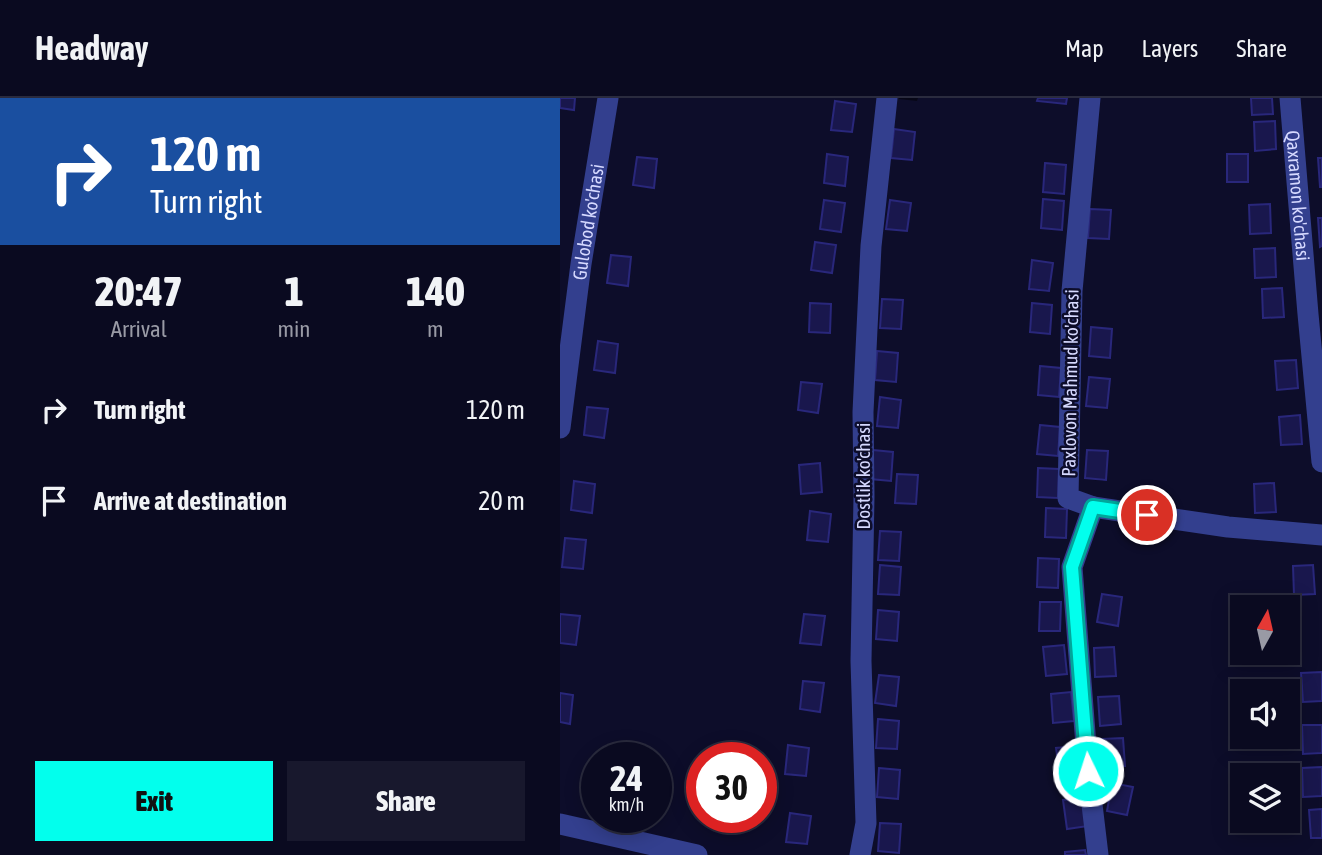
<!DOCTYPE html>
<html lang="en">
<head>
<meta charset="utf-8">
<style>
	body { margin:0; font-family:"Asap Condensed",sans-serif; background:#18182d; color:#f1f3f6; height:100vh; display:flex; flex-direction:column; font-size:26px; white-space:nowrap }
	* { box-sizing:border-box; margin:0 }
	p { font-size:23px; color:#999aa5 }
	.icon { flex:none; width:38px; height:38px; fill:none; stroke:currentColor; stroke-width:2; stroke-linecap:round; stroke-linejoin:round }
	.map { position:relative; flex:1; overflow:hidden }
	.side { display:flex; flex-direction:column; background:#0a0a20; width:560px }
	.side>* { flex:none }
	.guide { background:#1a4fa0; color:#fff; overflow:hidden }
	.needle { width:46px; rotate:8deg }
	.fabs { position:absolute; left:670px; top:497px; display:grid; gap:14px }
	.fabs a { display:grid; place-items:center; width:70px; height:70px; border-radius:0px; background:#0a0a20; box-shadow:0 4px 18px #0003,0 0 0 2px #2a2b3e; font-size:35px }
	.speed { position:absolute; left:21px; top:644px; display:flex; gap:14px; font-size:35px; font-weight:700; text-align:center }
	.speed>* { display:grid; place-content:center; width:91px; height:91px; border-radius:50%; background:#0a0a20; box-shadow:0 4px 18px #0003,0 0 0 2px #2a2b3e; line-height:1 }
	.speed small { font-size:18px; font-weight:400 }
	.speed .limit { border:10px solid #d22; background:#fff; color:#111 }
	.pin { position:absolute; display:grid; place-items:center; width:60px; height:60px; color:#fff; margin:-30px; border:4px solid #fff; border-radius:50%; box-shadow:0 2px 7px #0007 }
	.me { position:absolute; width:77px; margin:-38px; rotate:356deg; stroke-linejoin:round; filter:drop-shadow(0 0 5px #0008) }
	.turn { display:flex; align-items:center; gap:24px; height:147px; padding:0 35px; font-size:32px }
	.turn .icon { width:91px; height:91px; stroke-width:2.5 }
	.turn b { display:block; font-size:49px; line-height:60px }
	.eta { display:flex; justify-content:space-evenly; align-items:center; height:119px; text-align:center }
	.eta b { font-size:42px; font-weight:800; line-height:49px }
	.cta { display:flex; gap:14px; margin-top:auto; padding:14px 35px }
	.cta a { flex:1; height:80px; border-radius:0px; background:#02ffed; color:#111; font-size:28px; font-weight:800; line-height:80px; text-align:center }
	.cta a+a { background:#18182d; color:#f1f3f6 }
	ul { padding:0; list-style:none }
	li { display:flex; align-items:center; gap:21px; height:91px; padding:0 35px }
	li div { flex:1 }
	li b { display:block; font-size:26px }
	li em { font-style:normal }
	header { display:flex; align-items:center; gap:42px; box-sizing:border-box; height:98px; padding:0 35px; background:#0a0a20; border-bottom:2px solid #2a2b3e }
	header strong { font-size:33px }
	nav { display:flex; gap:38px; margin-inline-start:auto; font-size:24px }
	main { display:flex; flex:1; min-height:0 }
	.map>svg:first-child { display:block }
</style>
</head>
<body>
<header>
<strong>Headway</strong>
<nav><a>Map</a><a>Layers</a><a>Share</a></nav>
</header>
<main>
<section class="side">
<div class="guide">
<div class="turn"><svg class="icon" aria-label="right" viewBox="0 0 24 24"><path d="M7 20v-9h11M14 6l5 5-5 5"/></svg><div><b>120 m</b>Turn right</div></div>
</div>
<div class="eta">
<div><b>20:47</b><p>Arrival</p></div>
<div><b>1</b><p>min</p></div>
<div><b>140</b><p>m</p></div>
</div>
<ul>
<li><svg class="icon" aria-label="right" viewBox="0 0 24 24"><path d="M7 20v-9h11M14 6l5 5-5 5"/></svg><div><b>Turn right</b></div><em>120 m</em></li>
<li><svg class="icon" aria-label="arrive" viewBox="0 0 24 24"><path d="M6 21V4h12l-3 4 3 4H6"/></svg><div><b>Arrive at destination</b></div><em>20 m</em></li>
</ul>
<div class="cta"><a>Exit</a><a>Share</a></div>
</section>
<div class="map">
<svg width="762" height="757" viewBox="0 0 762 757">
	<rect width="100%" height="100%" fill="#0d0d2a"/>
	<path fill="#0007" d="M 339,0 L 358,0 L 357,3 L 339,1 Z
		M 668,57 L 686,84 L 685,85 L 667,85 Z
		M 77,60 L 92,89 L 91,90 L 73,88 Z
		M 472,164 L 488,193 L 487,194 L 468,192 Z
		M 472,207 L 489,235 L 488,236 L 469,235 Z
		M 532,231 L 548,259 L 547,260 L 528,259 Z
		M 480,270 L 497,298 L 496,299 L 477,298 Z
		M 720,320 L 740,345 L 739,346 L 720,348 Z
		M 528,353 L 544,381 L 543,383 L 524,381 Z
		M 694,388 L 714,413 L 713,415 L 694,415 Z
		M 733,470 L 753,495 L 752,496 L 733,497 Z
		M 491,598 L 512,623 L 511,624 L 492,625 Z
		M 742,629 L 762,655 L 761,656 L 742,657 Z"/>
	<path fill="#19174d" stroke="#29277b" stroke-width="2" d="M 0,0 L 15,0 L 14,12 L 0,10 Z
		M 478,0 L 507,0 L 506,6 L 477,3 Z
		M 691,0 L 712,0 L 713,16 L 692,17 Z
		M 275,3 L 296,6 L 292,34 L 271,32 Z
		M 715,23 L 716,51 L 695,53 L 694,24 Z
		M 334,31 L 355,34 L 352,62 L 331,60 Z
		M 267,56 L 288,59 L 285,88 L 264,85 Z
		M 667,56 L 688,56 L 688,84 L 667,84 Z
		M 77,59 L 97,61 L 94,90 L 73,87 Z
		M 758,60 L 762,60 L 762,89 L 760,89 Z
		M 485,65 L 506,67 L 504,96 L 483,94 Z
		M 483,101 L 504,103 L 502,132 L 481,130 Z
		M 264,102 L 285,105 L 281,134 L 260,131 Z
		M 330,102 L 351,105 L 347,133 L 326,131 Z
		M 710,106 L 711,135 L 690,136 L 689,107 Z
		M 530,111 L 551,112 L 549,141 L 528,140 Z
		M 758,120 L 762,120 L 762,148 L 760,149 Z
		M 255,144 L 276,147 L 272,175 L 251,172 Z
		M 715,150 L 716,179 L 695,180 L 694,151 Z
		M 51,157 L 71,159 L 68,188 L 47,185 Z
		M 472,162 L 493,165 L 489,193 L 469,191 Z
		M 722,190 L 724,219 L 703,220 L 702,191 Z
		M 322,201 L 343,202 L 341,231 L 320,230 Z
		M 250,205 L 271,206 L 270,235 L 249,234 Z
		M 472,205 L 492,207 L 490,236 L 470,234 Z
		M 531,229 L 552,231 L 550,260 L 529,258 Z
		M 38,243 L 58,246 L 55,275 L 34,272 Z
		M 317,253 L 338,255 L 336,284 L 315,282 Z
		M 736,262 L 738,290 L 717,292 L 715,263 Z
		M 480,268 L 501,270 L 499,299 L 478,297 Z
		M 529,279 L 550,281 L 547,310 L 526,308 Z
		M 241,284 L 262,286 L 258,315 L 238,312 Z
		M 320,299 L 341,302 L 338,330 L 317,328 Z
		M 27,309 L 48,311 L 44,340 L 24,337 Z
		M 740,317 L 742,346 L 721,347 L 719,319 Z
		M 480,327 L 500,329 L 498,358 L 477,356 Z
		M 313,352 L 333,354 L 331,383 L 310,381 Z
		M 527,352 L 548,353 L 546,382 L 525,380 Z
		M 260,365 L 262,394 L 241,396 L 239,367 Z
		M 478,370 L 499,371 L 498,400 L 477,399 Z
		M 337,376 L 358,377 L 356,406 L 335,405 Z
		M 14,383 L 35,386 L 32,415 L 11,412 Z
		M 714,385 L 716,414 L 695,415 L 694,386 Z
		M 486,410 L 507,411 L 506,440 L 485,439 Z
		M 250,413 L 271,416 L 268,444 L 247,442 Z
		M 320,433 L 341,434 L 339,463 L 318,462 Z
		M 5,440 L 26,442 L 23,471 L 2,469 Z
		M 478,460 L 499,461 L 498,490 L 477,489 Z
		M 320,467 L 341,469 L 339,497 L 318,496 Z
		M 753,467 L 755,496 L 734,497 L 733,468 Z
		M 542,496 L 562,499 L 558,528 L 537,524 Z
		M 480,504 L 501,504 L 500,533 L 479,533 Z
		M 318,512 L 339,514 L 337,543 L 316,541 Z
		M 0,516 L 20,518 L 16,547 L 0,545 Z
		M 244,516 L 265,518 L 261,547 L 240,545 Z
		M 504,547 L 507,576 L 486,578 L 483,549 Z
		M 554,549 L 556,578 L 535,579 L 534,550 Z
		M 762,574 L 762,603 L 743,604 L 741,575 Z
		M 319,577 L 339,579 L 336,608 L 315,605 Z
		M 243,583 L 264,585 L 260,614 L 240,611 Z
		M 511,594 L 514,623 L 493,625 L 491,596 Z
		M 0,595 L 13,597 L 10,626 L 0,624 Z
		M 559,598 L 561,626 L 540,628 L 538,599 Z
		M 318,621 L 339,623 L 337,651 L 316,650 Z
		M 742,627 L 762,627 L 762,655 L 743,656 Z
		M 563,640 L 565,668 L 544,670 L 542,641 Z
		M 228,647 L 249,650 L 246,678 L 225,676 Z
		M 517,648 L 521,676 L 500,679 L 496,650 Z
		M 762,669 L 762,698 L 743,699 L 742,670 Z
		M 319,670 L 340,672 L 338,701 L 317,699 Z
		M 552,685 L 573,689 L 567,717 L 547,713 Z
		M 524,700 L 528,728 L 507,731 L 503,702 Z
		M 762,711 L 762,740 L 751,740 L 749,712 Z
		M 230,715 L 251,718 L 247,746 L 226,744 Z
		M 320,725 L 341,726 L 339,755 L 318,753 Z
		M 525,752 L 526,757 L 505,757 L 505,754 Z"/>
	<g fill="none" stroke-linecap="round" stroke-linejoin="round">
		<g stroke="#333f8e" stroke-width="21">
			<path d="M 530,0 L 512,193 L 508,400 L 533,409 L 512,469 L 528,673 L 538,757"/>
			<path id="s1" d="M 730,0 L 748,216 L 762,364"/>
			<path id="s2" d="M 0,330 L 21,166 L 48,0"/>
			<path d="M 533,409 L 668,429 L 762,437"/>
			<path d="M 0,726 L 137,757"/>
			<path d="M 300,757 L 306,725 L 301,563 L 304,398 L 303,314 L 311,148 L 327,0"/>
		</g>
	</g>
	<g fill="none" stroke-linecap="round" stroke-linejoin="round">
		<defs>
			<path id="route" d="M 528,673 L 512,469 L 533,409 L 587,417"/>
		</defs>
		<use href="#route" stroke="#01a69a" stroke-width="18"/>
		<use href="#route" stroke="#02ffed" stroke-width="12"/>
	</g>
	<g text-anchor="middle" stroke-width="5" stroke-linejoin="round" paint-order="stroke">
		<g font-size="19" fill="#d6d9ff" stroke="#0d0d2a">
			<text dy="7" stroke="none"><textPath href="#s1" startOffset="98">Qaxramon ko'chasi</textPath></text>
			<text dy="7" stroke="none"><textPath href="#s2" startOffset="208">Gulobod ko'chasi</textPath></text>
			<text transform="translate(510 285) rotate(-89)" y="7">Paxlovon Mahmud ko'chasi</text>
			<text transform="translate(303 378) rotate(-90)" y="7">Dostlik ko'chasi</text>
		</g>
	</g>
</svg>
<div class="fabs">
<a><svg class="needle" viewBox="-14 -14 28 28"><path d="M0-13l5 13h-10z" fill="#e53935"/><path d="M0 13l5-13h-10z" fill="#999aa5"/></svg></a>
<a><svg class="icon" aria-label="sound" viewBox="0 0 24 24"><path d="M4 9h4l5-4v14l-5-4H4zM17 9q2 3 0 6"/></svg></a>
<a><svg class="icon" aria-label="layers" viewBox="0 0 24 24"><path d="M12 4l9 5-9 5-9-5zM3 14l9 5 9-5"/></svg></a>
</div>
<div class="speed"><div>24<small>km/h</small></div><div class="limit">30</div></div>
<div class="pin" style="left:587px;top:417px;background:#d93025"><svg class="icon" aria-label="arrive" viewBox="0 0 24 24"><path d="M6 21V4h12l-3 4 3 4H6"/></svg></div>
<svg class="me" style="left:528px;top:673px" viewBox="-20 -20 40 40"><circle r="17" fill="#02ffed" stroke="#fff" stroke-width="3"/><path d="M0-11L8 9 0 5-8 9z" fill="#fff"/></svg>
</div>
</main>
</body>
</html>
